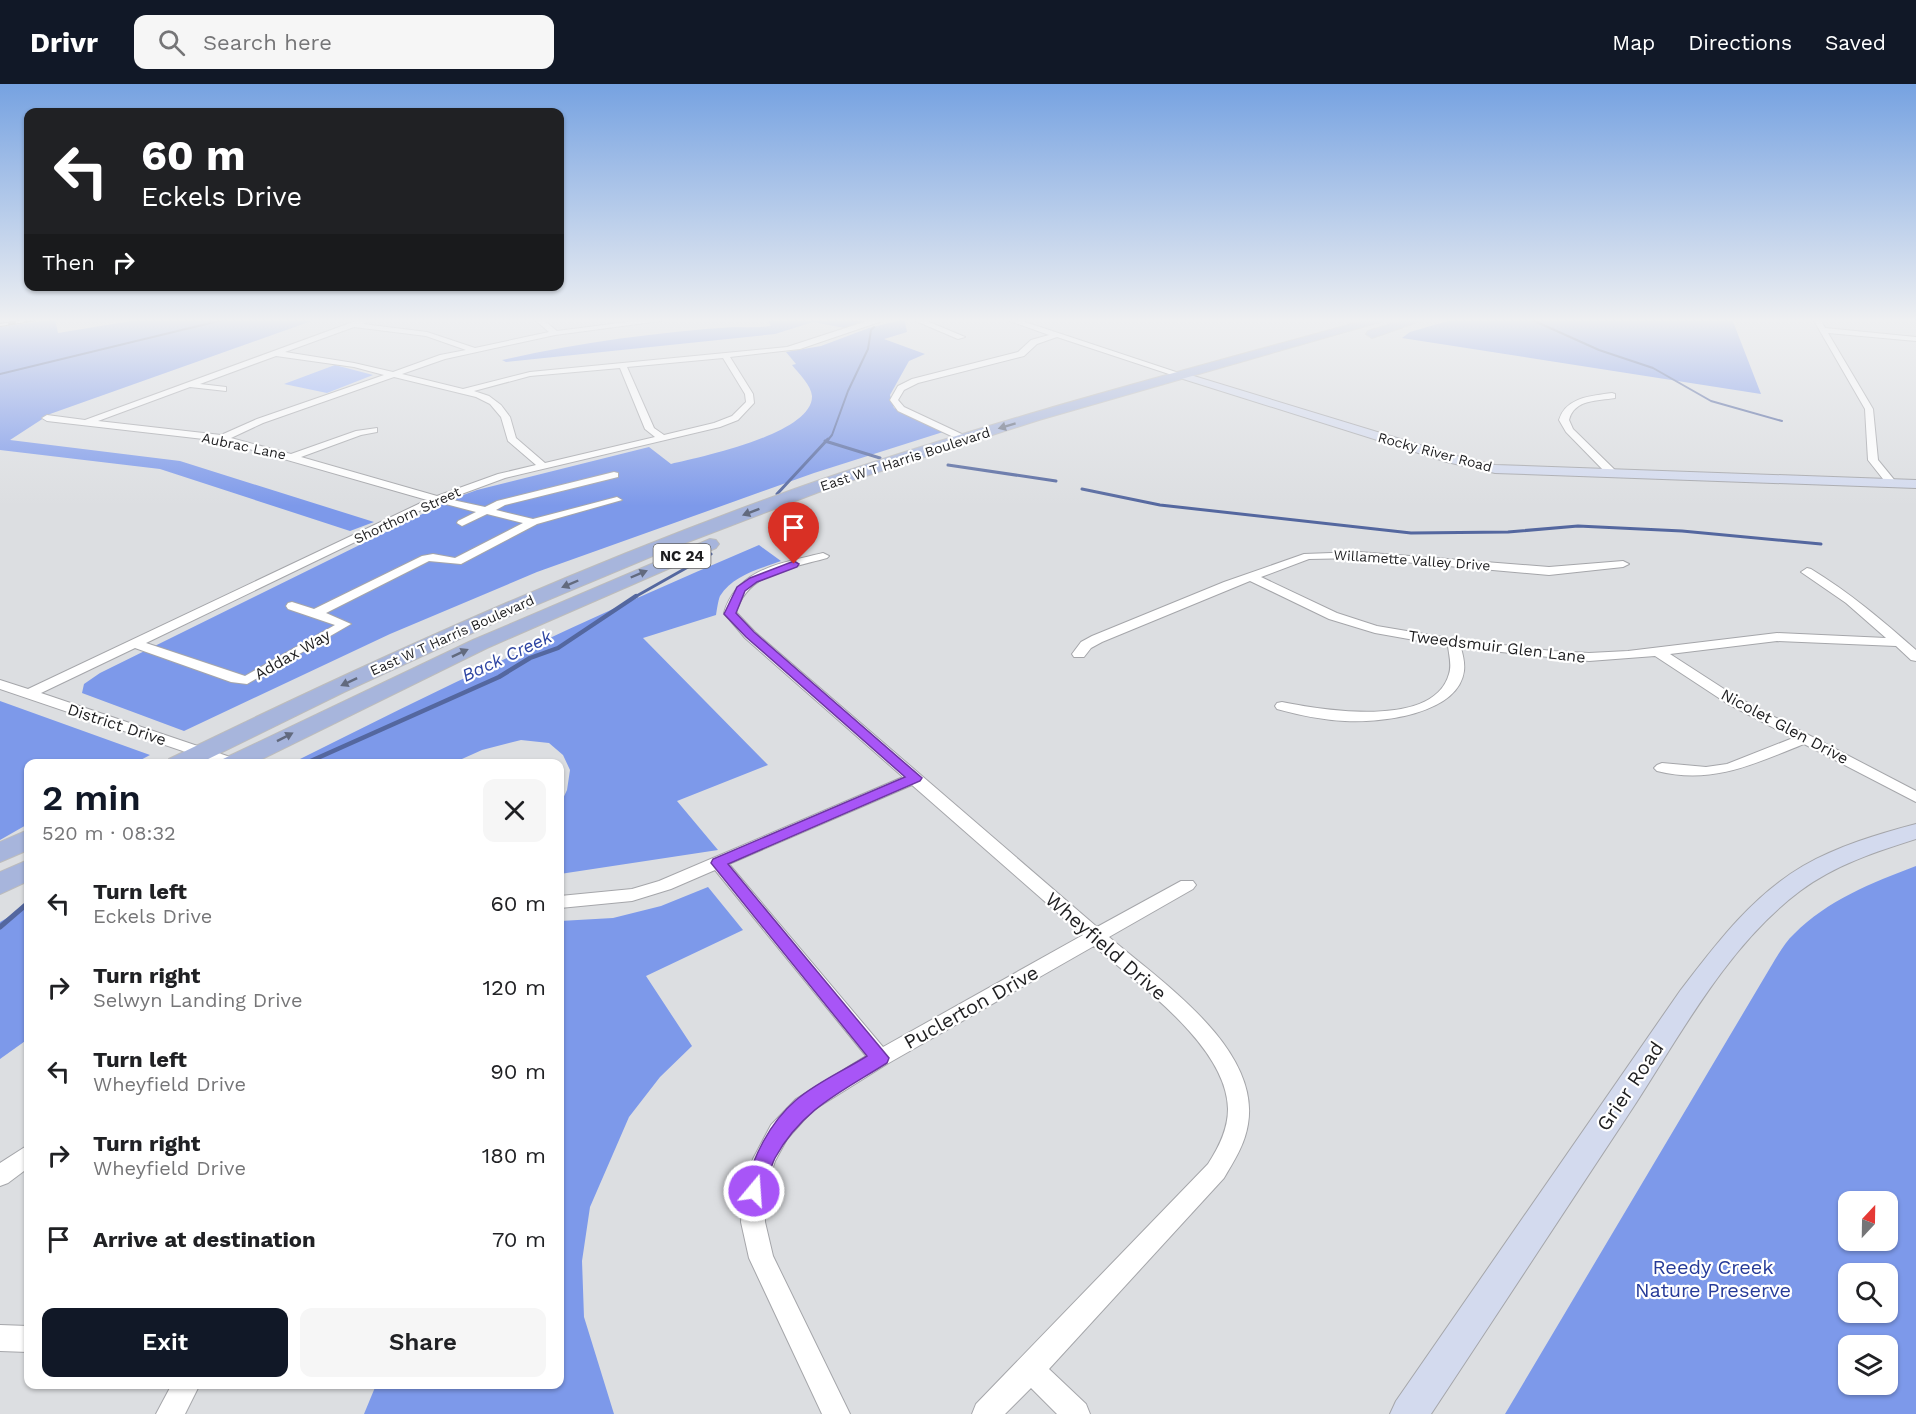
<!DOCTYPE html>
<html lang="en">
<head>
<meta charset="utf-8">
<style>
	body { margin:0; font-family:"Work Sans",sans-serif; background:#f6f6f6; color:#202124; height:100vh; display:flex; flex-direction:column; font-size:22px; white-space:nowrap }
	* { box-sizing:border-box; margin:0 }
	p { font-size:20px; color:#757577 }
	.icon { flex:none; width:33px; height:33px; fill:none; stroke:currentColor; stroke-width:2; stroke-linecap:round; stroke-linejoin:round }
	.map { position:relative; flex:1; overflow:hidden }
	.panel { position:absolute; left:24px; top:675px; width:540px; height:630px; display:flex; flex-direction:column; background:#fff; border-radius:12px; box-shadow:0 2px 4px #0004 }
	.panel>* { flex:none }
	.guide { position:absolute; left:24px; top:24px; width:540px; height:183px; border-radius:12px; box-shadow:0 2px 4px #0004; background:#202124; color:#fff; overflow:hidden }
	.needle { width:39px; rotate:22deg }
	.tools { position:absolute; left:1838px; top:1107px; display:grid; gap:12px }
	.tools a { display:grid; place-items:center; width:60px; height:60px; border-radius:12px; background:#fff; box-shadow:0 2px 4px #0004; font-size:30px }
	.pin { position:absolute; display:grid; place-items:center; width:51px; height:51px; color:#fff; margin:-62px -26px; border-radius:50% 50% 50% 0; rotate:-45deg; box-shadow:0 0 6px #0007 }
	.pin .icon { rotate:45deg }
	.me { position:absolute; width:66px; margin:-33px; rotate:18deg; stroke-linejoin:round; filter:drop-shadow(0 0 4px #0008) }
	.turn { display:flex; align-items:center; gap:21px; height:126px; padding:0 18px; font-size:27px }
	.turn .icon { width:78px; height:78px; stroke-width:2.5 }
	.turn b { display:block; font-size:42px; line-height:51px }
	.then { display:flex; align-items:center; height:57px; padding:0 18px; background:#0003; gap:12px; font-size:22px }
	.round { display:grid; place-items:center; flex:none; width:63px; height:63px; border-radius:12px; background:#f6f6f6 }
	.head { display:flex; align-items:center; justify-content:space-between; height:102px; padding:0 18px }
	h1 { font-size:36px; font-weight:600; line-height:45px; color:#111827 }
	.cta { display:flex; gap:12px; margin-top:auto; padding:12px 18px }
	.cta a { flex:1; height:69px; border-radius:12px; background:#111827; color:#fff; font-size:24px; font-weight:600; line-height:69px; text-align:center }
	.cta a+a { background:#f6f6f6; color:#202124 }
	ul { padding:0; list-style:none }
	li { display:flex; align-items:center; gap:18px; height:84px; padding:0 18px }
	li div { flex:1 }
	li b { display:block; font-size:22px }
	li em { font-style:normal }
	header { display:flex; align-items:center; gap:36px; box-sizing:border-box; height:84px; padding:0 30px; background:#111827; color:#fff }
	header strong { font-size:28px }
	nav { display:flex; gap:33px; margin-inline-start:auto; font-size:21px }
	.search { width:420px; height:54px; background:#f6f6f6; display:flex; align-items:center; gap:15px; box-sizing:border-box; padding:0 21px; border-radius:12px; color:#757577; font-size:22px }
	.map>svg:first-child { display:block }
</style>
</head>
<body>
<header>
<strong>Drivr</strong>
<div class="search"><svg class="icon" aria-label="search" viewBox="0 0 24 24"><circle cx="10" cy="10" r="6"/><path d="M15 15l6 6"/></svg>Search here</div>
<nav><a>Map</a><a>Directions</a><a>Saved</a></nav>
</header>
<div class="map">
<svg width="1916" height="1330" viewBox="0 0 1916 1330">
	<rect width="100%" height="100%" fill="#dcdee1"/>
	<path fill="#90acfa" d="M 335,281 L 373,291 L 327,309 L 284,300 Z"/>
	<path fill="#7d99ea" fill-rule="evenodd" d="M 55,235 L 58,249 L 143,235 L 317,235 L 50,330 L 10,356 L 180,377 L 374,438 L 350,447 L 160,385 L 0,366 L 0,243 Z
		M 767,235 L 871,235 L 845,244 L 813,238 L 775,250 L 506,278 L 502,276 C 578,259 656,248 735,243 C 747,243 759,244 771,242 Z
		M 1455,235 L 1732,235 L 1761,310 L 1402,254 L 1410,248 Z
		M 901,236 L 905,237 L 907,248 L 884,255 L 925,270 L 909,277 L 890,311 L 894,324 L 943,348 L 814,389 L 537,488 L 390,550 L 184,647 L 82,609 L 84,600 L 100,589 L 455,414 L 477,406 L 649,363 L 671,380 C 700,373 813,350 812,312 C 811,301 799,290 792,281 L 796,280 L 786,268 L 821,262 L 869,244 Z
		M 759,461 L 781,477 C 760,485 733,491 720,512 C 718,517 717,525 716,531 L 643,554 L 768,681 L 677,717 L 718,766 L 560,790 L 560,721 L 567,706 L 570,686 L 563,671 L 549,659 L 521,656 L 482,666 L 453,679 L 292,679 C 445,602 600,528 759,461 Z
		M 0,617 L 150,671 L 135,679 L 28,680 L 28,740 L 0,756 Z
		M 1916,782 L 1916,1330 L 1505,1330 L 1770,884 C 1777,873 1784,859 1794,850 C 1828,816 1871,799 1916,782 ZM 1848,1118 L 1887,1118 L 1887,1156 L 1848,1156 ZM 1848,1190 L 1887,1190 L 1887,1228 L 1848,1228 ZM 1848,1262 L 1887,1262 L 1887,1300 L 1848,1300 Z
		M 708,803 L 743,846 L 646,892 L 692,962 L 660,993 L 629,1033 L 590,1123 L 582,1177 L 584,1233 L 614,1330 L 364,1330 L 376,1301 L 560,1300 L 560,837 L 613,834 L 661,822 Z
		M 28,822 L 28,955 L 0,975 L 0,838 Z"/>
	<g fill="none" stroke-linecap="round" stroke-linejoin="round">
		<path stroke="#54679f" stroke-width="2" d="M 842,235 L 857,237
			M 1530,235 L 1599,266 L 1653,284 L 1711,317 L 1782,337
			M 0,290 L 227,235
			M 827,357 L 832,351 L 848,307 L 868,265 L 871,246 L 874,243"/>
		<path stroke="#54679f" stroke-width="3" d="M 825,357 L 880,374
			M 948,381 L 1056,397
			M 1082,405 L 1160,421 L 1411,449 L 1508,448 L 1578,442 L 1682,447 L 1821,460
			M 777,410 L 828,355
			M 633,514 L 711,470"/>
		<path stroke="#54679f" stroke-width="4.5" d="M 304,680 L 499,593 L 530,574 L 558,564 L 636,512"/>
		<path stroke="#54679f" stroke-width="5" d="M 0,843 L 28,819"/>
		<defs>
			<path id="street" d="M 361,235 L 372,235 L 363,240 L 427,248 L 475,264 L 549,248 L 534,235 L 542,235 L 557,247 L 650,235 L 675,235 L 555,251 L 445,275 L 402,290 L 463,305 L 530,288 L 787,263 L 870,236 L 888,235 L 800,265 L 730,273 L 753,310 L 754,319 L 738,336 L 720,343 L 505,394 L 448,415 L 485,423 L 497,417 L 614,388 L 618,389 L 618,393 L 505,421 L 496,426 L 533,435 L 617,413 L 622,416 L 537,440 L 461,480 L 429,477 L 326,529 L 351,540 L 247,600 L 231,598 L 135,564 L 41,609 L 239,676 L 241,680 L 221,680 L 0,605 L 0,596 L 28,605 L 427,416 L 221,357 L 47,337 L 42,334 L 47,331 L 85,336 ZM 354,243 L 426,252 L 466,266 L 440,271 L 393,288 L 354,279 L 285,268 ZM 276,272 L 354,283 L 384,291 L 257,335 L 221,351 L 98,337 L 190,303 L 226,307 L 226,303 L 200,300 ZM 723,274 L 745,310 L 746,318 L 732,332 L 714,339 L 664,351 L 654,344 L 627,283 ZM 620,284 L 645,345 L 655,353 L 545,379 L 516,354 L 510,333 L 501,321 L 489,312 L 474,307 L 530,292 ZM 394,293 L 476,313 L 490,320 L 501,333 L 508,357 L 536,381 L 498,390 L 437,412 L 301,373 L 361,351 L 377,348 L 377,344 L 356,347 L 291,370 L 231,354 L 263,339 ZM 438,418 L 476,428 L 458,437 L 457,439 L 462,442 L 487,430 L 523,439 L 455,474 L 433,470 L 422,472 L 314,525 L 292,518 L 288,519 L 286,522 L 288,525 L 335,541 L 245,592 L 146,559 Z
				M 911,235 L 922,235 L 965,253 L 958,255 Z
				M 1004,235 L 1016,235 L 1188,292 L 1181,294 L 1057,253 L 1037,260 L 1024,272 L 918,299 L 904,306 L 898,316 L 904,323 L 968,353 L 968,357 L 962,357 L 898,327 L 890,316 L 898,302 L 912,295 L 1018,268 L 1031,256 L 1049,251 Z
				M 1813,235 L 1820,235 L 1825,244 L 1916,253 L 1916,257 L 1828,249 L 1873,325 L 1878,376 L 1896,398 L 1895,400 L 1887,400 L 1868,376 L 1865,325 Z
				M 1612,309 L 1615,310 L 1615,314 C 1598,317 1574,315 1569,336 L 1573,345 L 1617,388 L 1618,390 L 1613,393 L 1609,392 L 1566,348 L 1559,336 C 1566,313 1591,312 1612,309 Z
				M 1359,468 L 1549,483 L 1623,477 L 1629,480 L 1623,483 L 1549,491 L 1359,474 L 1309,475 L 1261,493 L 1337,529 L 1377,542 L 1454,555 L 1552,567 L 1589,569 L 1628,567 L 1777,549 L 1886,554 L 1846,519 L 1801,488 L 1807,484 L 1811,485 C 1849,508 1883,537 1916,566 L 1916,577 L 1911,576 L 1896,562 L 1777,557 L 1670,570 L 1738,614 L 1916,707 L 1916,718 L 1804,660 C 1754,680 1712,701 1657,687 L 1654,684 L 1657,681 L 1662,679 L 1706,683 L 1727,680 L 1793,654 L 1728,620 L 1655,572 L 1589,577 L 1461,564 C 1463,571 1465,579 1464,587 C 1458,631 1379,639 1345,637 C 1322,636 1299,631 1277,625 L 1275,622 L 1277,619 L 1282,618 C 1322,626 1434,645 1449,590 C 1452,581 1449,571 1448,562 L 1375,549 L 1329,535 L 1250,497 L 1102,558 L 1091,564 L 1084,573 L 1074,573 L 1072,570 L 1081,558 L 1092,552 L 1224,498 L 1304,470 Z
				M 823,469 L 829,472 L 827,474 C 792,484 748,488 736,528 L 755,548 L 1097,843 L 1181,797 L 1193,797 L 1196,801 L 1193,805 L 1109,853 C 1159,896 1261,964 1248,1040 C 1245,1060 1234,1077 1224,1094 L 1049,1285 L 1086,1320 L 1090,1330 L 1057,1330 L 1031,1304 L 1005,1330 L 972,1330 L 976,1320 L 1208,1080 C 1219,1063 1228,1045 1228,1025 C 1227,962 1138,900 1094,862 L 887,980 L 812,1027 L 787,1055 L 775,1077 L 765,1107 L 765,1138 L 773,1172 L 850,1330 L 822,1330 L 749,1174 L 741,1138 L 743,1107 L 753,1075 L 771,1041 L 796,1015 L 866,972 L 715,786 L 671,805 L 632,817 L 560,824 L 560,812 L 632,805 L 659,797 L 903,693 L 745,554 L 724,529 C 737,484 783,479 823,469 ZM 912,701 L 1083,851 L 883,963 L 729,780 Z
				M 28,1061 L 28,1084 L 8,1099 L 0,1102 L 0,1079 Z
				M 0,1241 L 28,1242 L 28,1268 L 0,1267 Z
				M 172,1300 L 200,1300 L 185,1330 L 156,1330 Z"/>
			<path id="secondary" d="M 0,235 L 9,235 L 0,239 Z
				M 1184,289 L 1456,372 L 1495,381 L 1916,396 L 1916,404 L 1495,389 L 1447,378 L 1180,294 L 1178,292 Z
				M 1916,740 L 1916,755 C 1875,768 1835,781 1800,807 C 1728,861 1682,948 1634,1022 C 1566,1125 1499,1227 1431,1330 L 1390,1330 L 1396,1317 L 1680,907 C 1716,860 1752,812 1803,782 C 1838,762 1878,750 1916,740 Z"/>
			<path id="primary" d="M 1370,235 L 1390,235 L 1039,336 L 832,403 L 667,466 L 505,534 L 344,608 L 198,680 L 166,680 L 169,675 C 382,571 597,474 820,396 C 1001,334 1186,286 1370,235 Z
				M 1407,235 L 1426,235 L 1372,254 L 1366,250 L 1368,247 Z
				M 710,455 L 716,456 L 719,460 L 716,464 L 487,564 L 252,680 L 220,680 L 223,675 L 473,556 Z
				M 28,746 L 28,766 L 0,778 L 0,758 Z
				M 28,776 L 28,797 L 0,810 L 0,788 Z"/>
		</defs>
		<use href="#street" stroke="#a5a6aa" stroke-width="2"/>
		<use href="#secondary" stroke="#a5a6aa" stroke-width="2"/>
		<use href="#primary" stroke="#bcbcbc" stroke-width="2"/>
		<use href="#street" fill="#fff" fill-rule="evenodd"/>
		<use href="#secondary" fill="#d3daee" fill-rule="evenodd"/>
		<use href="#primary" fill="#a7b5dc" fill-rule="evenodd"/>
		<defs>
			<path id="rail" d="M 0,241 L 37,235"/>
		</defs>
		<use href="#rail" stroke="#68686b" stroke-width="4"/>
		<use href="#rail" stroke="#fff" stroke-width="2" stroke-dasharray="8" stroke-linecap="butt"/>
	</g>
	<defs><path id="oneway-solid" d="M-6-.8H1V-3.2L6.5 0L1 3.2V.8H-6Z" transform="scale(1.5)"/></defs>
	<g fill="#626a7e">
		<use href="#oneway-solid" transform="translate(1007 342) rotate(163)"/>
		<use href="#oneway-solid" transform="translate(751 428) rotate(159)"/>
		<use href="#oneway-solid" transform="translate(639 490) rotate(-23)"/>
		<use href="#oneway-solid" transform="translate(570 500) rotate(157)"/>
		<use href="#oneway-solid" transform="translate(460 569) rotate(-25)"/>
		<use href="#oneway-solid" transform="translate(349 598) rotate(155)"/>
		<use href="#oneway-solid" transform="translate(285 653) rotate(-27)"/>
	</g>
	<linearGradient id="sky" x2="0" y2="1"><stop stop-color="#76a2e1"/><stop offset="0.56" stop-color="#eff0f2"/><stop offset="1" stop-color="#eff0f2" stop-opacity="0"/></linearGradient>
	<rect width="1916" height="422" fill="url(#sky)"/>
	<path fill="#a855f7" stroke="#6d37a1" stroke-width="1.5" d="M 794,477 L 799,480 L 797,483 L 757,498 L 745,507 L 736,529 L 754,548 L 922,694 L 920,697 L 728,780 L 889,974 L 887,979 C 841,1008 802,1025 775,1074 C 769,1086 767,1101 761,1114 L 754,1116 L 746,1114 L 743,1107 C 754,1073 768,1040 796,1016 C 817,998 845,986 867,972 L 711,779 L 713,775 L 905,693 L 746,553 L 724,530 L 737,503 L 750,494 Z"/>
	<g text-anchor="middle" stroke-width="4.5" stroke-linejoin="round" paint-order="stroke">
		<g font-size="14" fill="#1e1e20" stroke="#fff">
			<text transform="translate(244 362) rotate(12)" y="5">Aubrac Lane</text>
			<text transform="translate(1435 368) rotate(15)" y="5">Rocky River Road</text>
			<text transform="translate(905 375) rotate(-18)" y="5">East W T Harris Boulevard</text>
			<text transform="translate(407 431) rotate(-25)" y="5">Shorthorn Street</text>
			<text transform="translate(1412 476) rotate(4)" y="5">Willamette Valley Drive</text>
			<text transform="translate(452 551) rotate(-24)" y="5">East W T Harris Boulevard</text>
		</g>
		<rect fill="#fff" stroke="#626263" stroke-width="1.5" x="653.5" y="460" width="57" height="24" rx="4.5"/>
		<g font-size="15" font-weight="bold" fill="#1e1e20">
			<text x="682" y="477">NC 24</text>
		</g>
		<g font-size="16" fill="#1e1e20" stroke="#fff">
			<text transform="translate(1497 562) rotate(7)" y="6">Tweedsmuir Glen Lane</text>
			<text transform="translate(292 570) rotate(-30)" y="6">Addax Way</text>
			<text transform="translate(117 640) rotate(18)" y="6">District Drive</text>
			<text transform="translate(1785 642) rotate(28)" y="6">Nicolet Glen Drive</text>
		</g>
		<g font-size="18" font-style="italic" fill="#2e45a2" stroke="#fff">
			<text transform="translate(507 572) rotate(-25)" y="6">Back Creek</text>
		</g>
		<g font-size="20" fill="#1e1e20" stroke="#fff">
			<text transform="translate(1106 862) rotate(41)" y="7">Wheyfield Drive</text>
			<text transform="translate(971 923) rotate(-29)" y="7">Puclerton Drive</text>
			<text transform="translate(1630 1002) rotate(-56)" y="7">Grier Road</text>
		</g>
		<g font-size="20" fill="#263b98" stroke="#fff">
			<text x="1713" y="1190">Reedy Creek<tspan x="1713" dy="23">Nature Preserve</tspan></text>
		</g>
	</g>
</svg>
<div class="tools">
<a><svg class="needle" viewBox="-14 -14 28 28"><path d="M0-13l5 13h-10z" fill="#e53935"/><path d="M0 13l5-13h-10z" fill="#757577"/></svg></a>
<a><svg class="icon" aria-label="search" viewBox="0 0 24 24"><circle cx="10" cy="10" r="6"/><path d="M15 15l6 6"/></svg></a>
<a><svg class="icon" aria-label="layers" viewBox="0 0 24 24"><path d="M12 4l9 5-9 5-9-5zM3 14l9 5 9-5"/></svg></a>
</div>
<div class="pin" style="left:794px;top:480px;background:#d93025"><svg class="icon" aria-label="arrive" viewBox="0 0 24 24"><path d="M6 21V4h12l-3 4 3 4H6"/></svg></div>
<svg class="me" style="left:754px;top:1107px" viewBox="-20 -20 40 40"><circle r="17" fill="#a855f7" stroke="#fff" stroke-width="3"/><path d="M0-11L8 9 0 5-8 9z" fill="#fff"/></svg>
<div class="guide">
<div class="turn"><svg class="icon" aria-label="left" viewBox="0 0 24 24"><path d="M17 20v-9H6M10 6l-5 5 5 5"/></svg><div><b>60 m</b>Eckels Drive</div></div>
<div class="then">Then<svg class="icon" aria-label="right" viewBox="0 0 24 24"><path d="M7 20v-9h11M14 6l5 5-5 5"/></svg></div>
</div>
<section class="panel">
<div class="head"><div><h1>2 min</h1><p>520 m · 08:32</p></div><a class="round"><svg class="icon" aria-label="close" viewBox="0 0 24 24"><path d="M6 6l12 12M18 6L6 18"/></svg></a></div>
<ul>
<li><svg class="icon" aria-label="left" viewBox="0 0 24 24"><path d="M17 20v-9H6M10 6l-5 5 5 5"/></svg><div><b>Turn left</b><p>Eckels Drive</p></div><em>60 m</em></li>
<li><svg class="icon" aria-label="right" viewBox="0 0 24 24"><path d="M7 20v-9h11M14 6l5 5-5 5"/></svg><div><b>Turn right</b><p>Selwyn Landing Drive</p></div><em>120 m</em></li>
<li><svg class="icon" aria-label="left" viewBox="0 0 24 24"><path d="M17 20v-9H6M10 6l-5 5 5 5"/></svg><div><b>Turn left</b><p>Wheyfield Drive</p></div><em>90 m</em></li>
<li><svg class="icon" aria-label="right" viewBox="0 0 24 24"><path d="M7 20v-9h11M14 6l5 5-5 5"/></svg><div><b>Turn right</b><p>Wheyfield Drive</p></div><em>180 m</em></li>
<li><svg class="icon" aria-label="arrive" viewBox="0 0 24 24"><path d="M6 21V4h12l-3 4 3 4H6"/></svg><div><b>Arrive at destination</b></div><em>70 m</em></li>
</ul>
<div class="cta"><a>Exit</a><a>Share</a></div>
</section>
</div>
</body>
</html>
